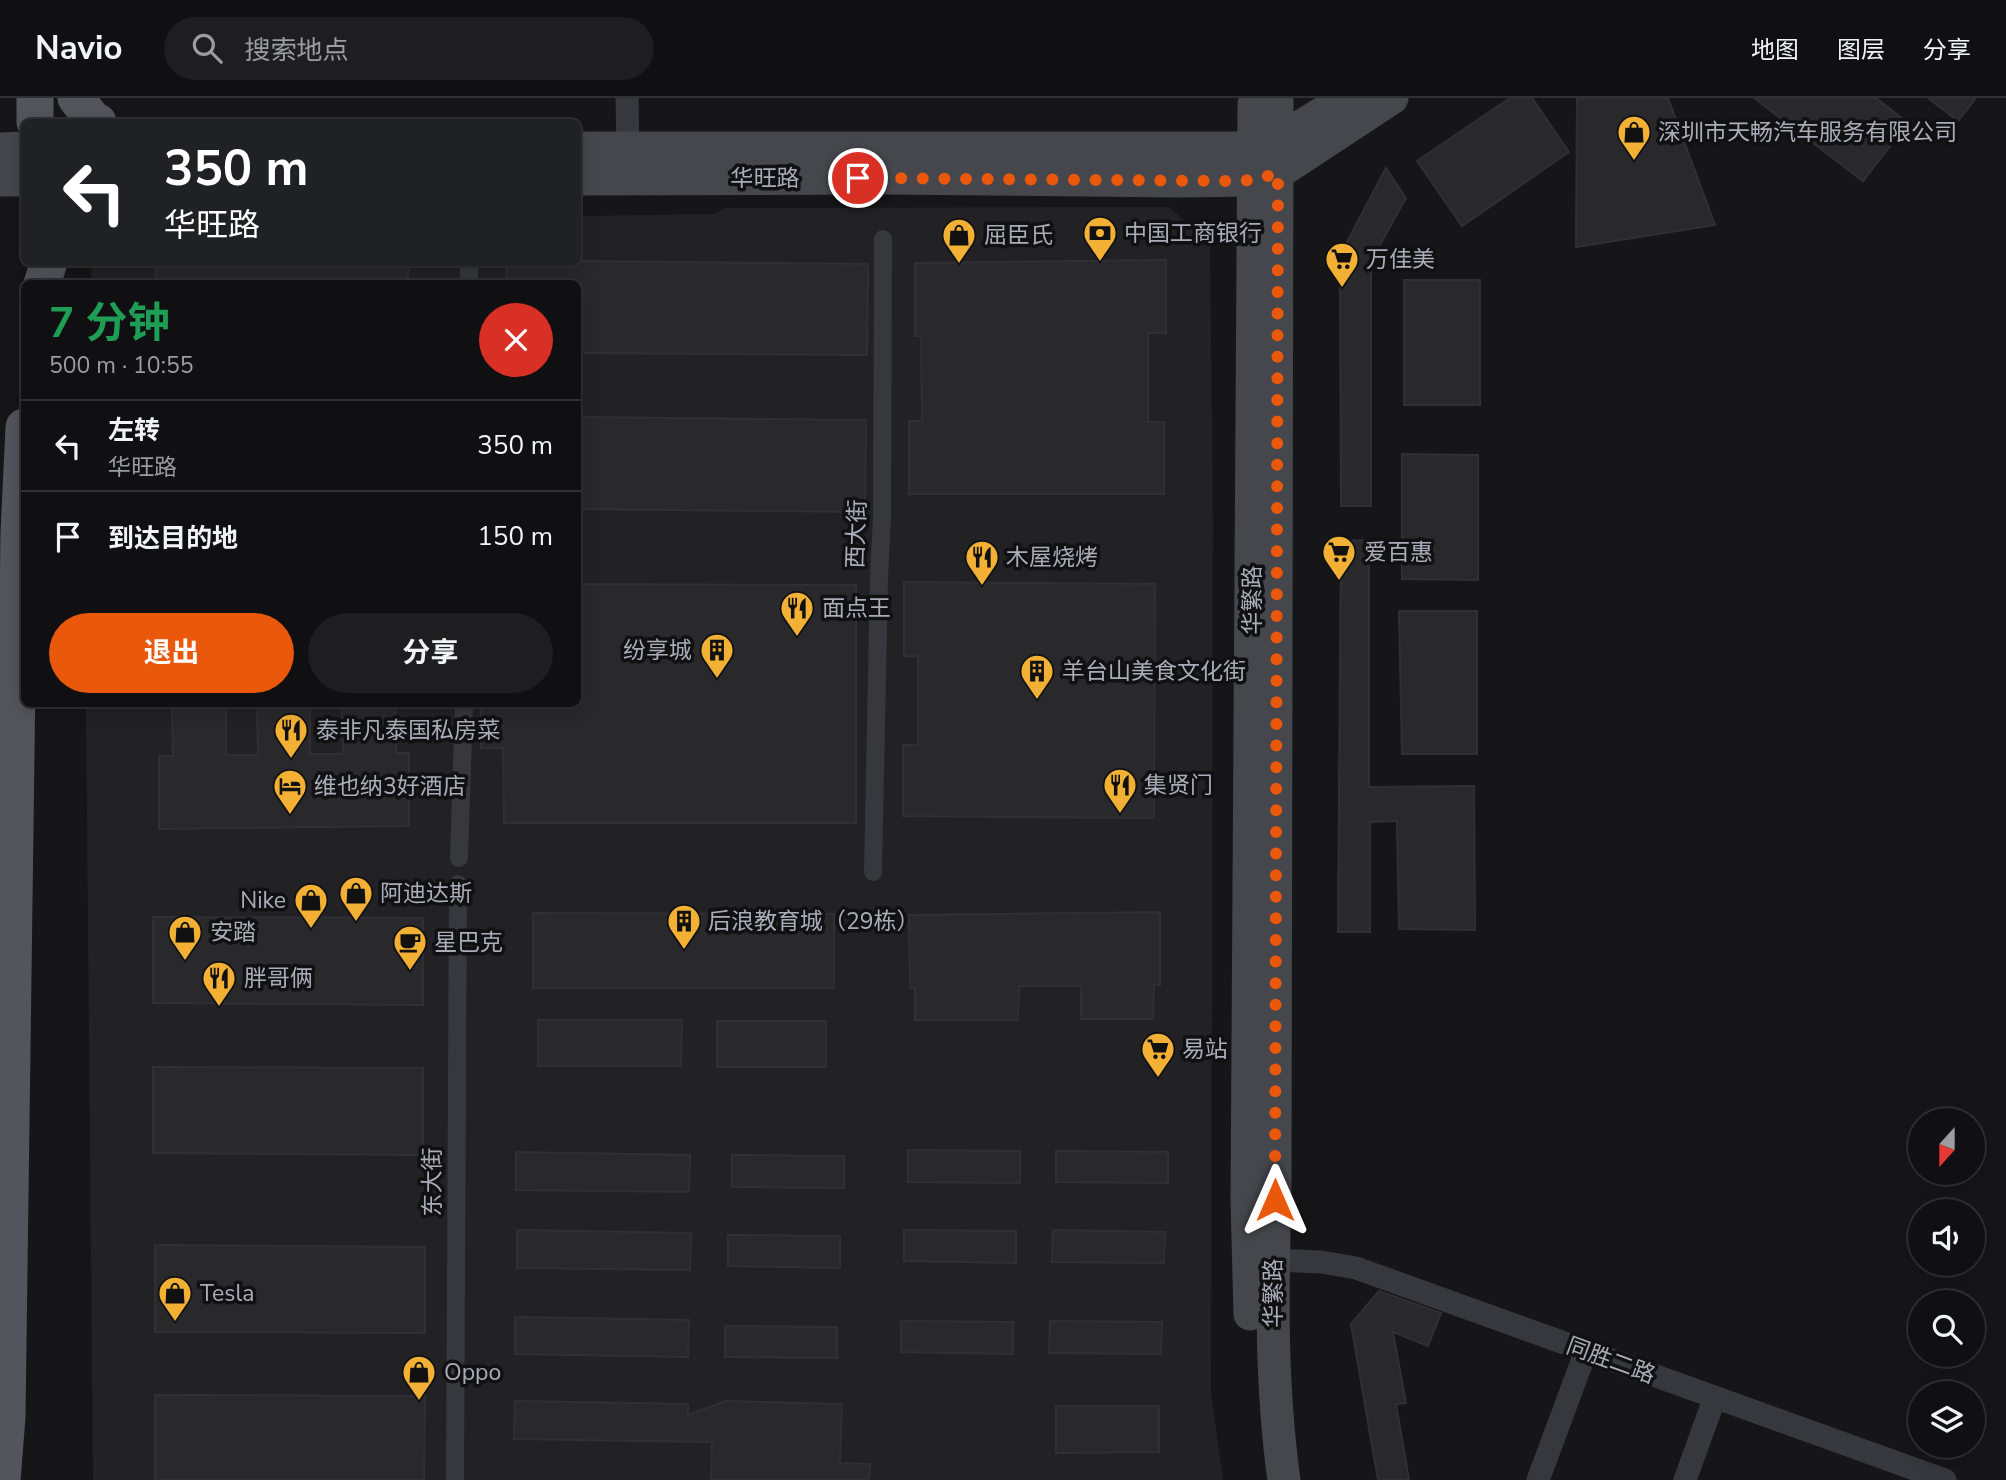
<!DOCTYPE html>
<html lang="zh">
<head>
<meta charset="utf-8">
<style>
	body { margin:0; font-family:"Nunito Sans","Noto Sans SC",sans-serif; background:#1e1e20; color:#f1f3f6; height:100vh; display:flex; flex-direction:column; font-size:26px; white-space:nowrap }
	* { box-sizing:border-box; margin:0 }
	p { font-size:23px; color:#9c9d9f }
	.icon { flex:none; width:38px; height:38px; fill:none; stroke:currentColor; stroke-width:2; stroke-linecap:round; stroke-linejoin:round }
	.map { position:relative; flex:1; overflow:hidden }
	.drawer { position:absolute; left:21px; top:182px; width:560px; height:427px; display:flex; flex-direction:column; background:#101012; border-radius:10px; box-shadow:0 4px 18px #0003,0 0 0 2px #303032 }
	.drawer>* { flex:none }
	.hud { position:absolute; left:21px; top:21px; width:560px; height:147px; border-radius:10px; box-shadow:0 4px 18px #0003,0 0 0 2px #303032; background:#202124; color:#fff; overflow:hidden }
	.needle { width:46px; rotate:201deg }
	.buttons { position:absolute; left:1908px; top:1010px; display:grid; gap:14px }
	.buttons a { display:grid; place-items:center; width:77px; height:77px; border-radius:50%; background:#101012; box-shadow:0 4px 18px #0003,0 0 0 2px #303032; font-size:35px }
	.pin { position:absolute; display:grid; place-items:center; width:60px; height:60px; color:#fff; margin:-30px; border:4px solid #fff; border-radius:50%; box-shadow:0 2px 7px #0007 }
	.me { position:absolute; width:77px; margin:-38px; rotate:0deg; stroke-linejoin:round; filter:drop-shadow(0 0 5px #0008) }
	.turn { display:flex; align-items:center; gap:24px; height:147px; padding:0 28px; font-size:32px }
	.turn .icon { width:91px; height:91px; stroke-width:2.5 }
	.turn b { display:block; font-size:49px; line-height:60px }
	.round { display:grid; place-items:center; flex:none; width:74px; height:74px; border-radius:37px; background:#1e1e20 }
	.overview { display:flex; align-items:center; justify-content:space-between; height:119px; padding:0 28px }
	h1 { font-size:42px; font-weight:700; line-height:52px; color:#1e9e55 }
	.action { display:flex; gap:14px; margin-top:auto; padding:14px 28px }
	.action a { flex:1; height:80px; border-radius:42px; background:#ea580c; color:#fff; font-size:28px; font-weight:700; line-height:80px; text-align:center }
	.action a+a { background:#1e1e20; color:#f1f3f6 }
	ul { padding:0; list-style:none }
	li { display:flex; align-items:center; gap:21px; height:91px; padding:0 28px; border-top:2px solid #303032 }
	li div { flex:1 }
	li b { display:block; font-size:26px }
	li em { font-style:normal }
	header { display:flex; align-items:center; gap:42px; box-sizing:border-box; height:98px; padding:0 35px; background:#101012; border-bottom:2px solid #303032 }
	header strong { font-size:33px }
	nav { display:flex; gap:38px; margin-inline-start:auto; font-size:24px }
	.search { width:490px; height:63px; background:#1e1e20; display:flex; align-items:center; gap:18px; box-sizing:border-box; padding:0 24px; border-radius:38px; color:#9c9d9f; font-size:26px }
	.map>svg:first-child { display:block }
</style>
</head>
<body>
<header>
<strong>Navio</strong>
<div class="search"><svg class="icon" aria-label="search" viewBox="0 0 24 24"><circle cx="10" cy="10" r="6"/><path d="M15 15l6 6"/></svg>搜索地点</div>
<nav><a>地图</a><a>图层</a><a>分享</a></nav>
</header>
<div class="map">
<svg width="2006" height="1382" viewBox="0 0 2006 1382">
	<rect width="100%" height="100%" fill="#161618"/>
	<path fill="#222225" d="M 1169,109 L 1210,147 L 1213,425 L 1211,1294 L 1223,1382 L 93,1382 L 86,606 L 578,606 L 578,186 L 90,185 L 93,165 L 578,164 L 578,118 L 715,116 L 725,110 Z"/>
	<path fill="#29292c" stroke="#303034" stroke-width="2" d="M 1510,0 L 1532,0 L 1569,54 L 1462,128 L 1417,63 Z
		M 1577,0 L 1668,0 L 1715,127 L 1576,149 Z
		M 1754,0 L 1876,0 L 1908,25 L 1863,83 Z
		M 1928,0 L 1976,0 L 1958,23 Z
		M 1386,70 L 1406,100 L 1371,163 L 1371,408 L 1341,408 L 1340,157 Z
		M 1166,162 L 1166,235 L 1148,235 L 1148,324 L 1164,324 L 1164,396 L 909,396 L 909,323 L 922,323 L 921,238 L 915,238 L 915,165 Z
		M 578,163 L 868,166 L 867,257 L 578,255 L 578,186 L 506,186 L 507,164 Z
		M 155,164 L 408,164 L 408,186 L 156,186 Z
		M 1404,182 L 1480,182 L 1480,307 L 1404,307 Z
		M 578,319 L 866,322 L 865,414 L 578,411 Z
		M 1402,356 L 1478,357 L 1478,482 L 1402,481 Z
		M 1369,442 L 1369,689 L 1474,688 L 1475,832 L 1399,831 L 1397,723 L 1370,724 L 1370,834 L 1338,834 L 1341,443 Z
		M 904,484 L 1155,486 L 1154,720 L 903,718 L 903,647 L 918,647 L 918,558 L 904,558 Z
		M 578,486 L 856,487 L 856,725 L 504,725 L 503,650 L 481,650 L 481,606 L 578,606 Z
		M 1399,513 L 1477,513 L 1477,656 L 1402,656 Z
		M 172,606 L 226,606 L 226,657 L 258,657 L 257,606 L 310,606 L 310,656 L 343,656 L 342,606 L 395,606 L 396,655 L 409,655 L 409,728 L 159,731 L 159,658 L 173,658 Z
		M 1160,814 L 1160,887 L 1154,887 L 1153,921 L 1081,921 L 1081,888 L 1019,888 L 1018,922 L 915,922 L 915,890 L 910,890 L 909,817 Z
		M 533,815 L 834,816 L 834,890 L 533,890 Z
		M 153,819 L 423,820 L 423,907 L 153,905 Z
		M 538,922 L 682,922 L 681,968 L 538,968 Z
		M 717,923 L 826,923 L 826,969 L 717,969 Z
		M 153,969 L 423,970 L 423,1057 L 153,1055 Z
		M 908,1052 L 1020,1053 L 1020,1085 L 908,1084 Z
		M 1056,1053 L 1168,1054 L 1168,1085 L 1056,1084 Z
		M 516,1054 L 690,1057 L 689,1094 L 516,1092 Z
		M 732,1057 L 844,1058 L 844,1090 L 732,1089 Z
		M 517,1132 L 691,1135 L 690,1172 L 517,1170 Z
		M 904,1132 L 1016,1133 L 1016,1165 L 904,1163 Z
		M 1053,1132 L 1165,1134 L 1164,1165 L 1052,1164 Z
		M 728,1137 L 840,1138 L 840,1170 L 728,1168 Z
		M 155,1147 L 425,1149 L 425,1235 L 155,1234 Z
		M 1379,1193 L 1441,1215 L 1428,1248 L 1393,1234 L 1406,1305 L 1396,1306 L 1409,1382 L 1378,1382 L 1351,1226 Z
		M 515,1219 L 689,1222 L 688,1259 L 515,1256 Z
		M 901,1223 L 1013,1224 L 1013,1256 L 901,1254 Z
		M 1050,1223 L 1162,1224 L 1161,1256 L 1049,1255 Z
		M 725,1228 L 837,1229 L 837,1260 L 725,1259 Z
		M 155,1297 L 425,1298 L 424,1382 L 155,1382 Z
		M 515,1303 L 688,1306 L 688,1317 L 726,1303 L 842,1306 L 840,1365 L 870,1366 L 869,1382 L 711,1382 L 712,1344 L 514,1341 Z
		M 1056,1308 L 1159,1308 L 1159,1354 L 1056,1355 Z"/>
	<g fill="none" stroke-linecap="round" stroke-linejoin="round">
		<path stroke="#37383d" stroke-width="18" d="M 469,164 L 469,186
			M 459,760 L 464,606
			M 873,774 L 879,479 L 882,418 L 883,141
			M 455,1382 L 458,786"/>
		<path stroke="#37383d" stroke-width="23" d="M 627,0 L 628,50
			M 1273,1162 L 1321,1164 L 1356,1170 L 1945,1382
			M 1538,1382 L 1586,1253
			M 1685,1382 L 1715,1299"/>
		<path stroke="#45474d" stroke-width="33" d="M 1277,0 L 1275,1102 C 1272,1196 1271,1289 1284,1382
			M 578,50 L 1254,50 L 1277,43 L 1347,0
			M 0,51 L 24,50
			M 578,81 L 885,80 L 1177,83 L 1254,82 L 1278,75 L 1392,0
			M 0,82 L 24,82
			M 1250,1216 L 1247,1102 L 1254,6"/>
		<path stroke="#53555c" stroke-width="37" d="M 76,0 L 94,23 L 98,24
			M 35,24 L 35,0
			M 42,186 L 49,164
			M 2,1382 L 7,1319 L 19,435 L 24,329"/>
	</g>
	<g fill="none" stroke-linecap="round" stroke-linejoin="round">
		<path stroke="#ea580c" stroke-width="12" stroke-dasharray="0 21.6" d="M 858,80 L 1227,83 L 1254,82 L 1278,75 L 1275,1102"/>
	</g>
	<defs>
		<symbol id="shop-pin" viewBox="-11 -11 22 30"><path d="M0 17L-7.5 6A9.5 9.5 0 1 1 7.5 6Z" fill="#f2b134" stroke="#111113"/><path d="M-5-2.5h2.3a2.7 3.5 0 0 1 5.4 0H5L5.5 6h-11ZM-1.5-2.5h3a1.5 2.3 0 0 0-3 0Z" fill="#111"/></symbol>
		<symbol id="bank-pin" viewBox="-11 -11 22 30"><path d="M0 17L-7.5 6A9.5 9.5 0 1 1 7.5 6Z" fill="#f2b134" stroke="#111113"/><path d="M-6-4H6V4H-6ZM0-2.3a2.3 2.3 0 1 0 0 4.6a2.3 2.3 0 1 0 0-4.6Z" fill="#111"/></symbol>
		<symbol id="supermarket-pin" viewBox="-11 -11 22 30"><path d="M0 17L-7.5 6A9.5 9.5 0 1 1 7.5 6Z" fill="#f2b134" stroke="#111113"/><path d="M-6-5.5h2.5l.6 2H6L4.5 2H-2.5L-4.4-4H-6ZM-1.5 3.2a1.3 1.3 0 1 0 .1 0ZM3 3.2a1.3 1.3 0 1 0 .1 0Z" fill="#111"/></symbol>
		<symbol id="restaurant-pin" viewBox="-11 -11 22 30"><path d="M0 17L-7.5 6A9.5 9.5 0 1 1 7.5 6Z" fill="#f2b134" stroke="#111113"/><path d="M-5-6h1v4h1v-4h1v4h1v-4h1v5L-1.5 .5V6h-2V.5L-5-1ZM5-6V6H3V1.5H1.5Q1.5-4 5-6Z" fill="#111"/></symbol>
		<symbol id="building-pin" viewBox="-11 -11 22 30"><path d="M0 17L-7.5 6A9.5 9.5 0 1 1 7.5 6Z" fill="#f2b134" stroke="#111113"/><path d="M-4-6H4V6H1V3H-1V6H-4ZM-2.5-4.3h1.7v1.8h-1.7ZM.8-4.3h1.7v1.8H.8ZM-2.5-1h1.7V.8h-1.7ZM.8-1h1.7V.8H.8Z" fill="#111"/></symbol>
		<symbol id="hotel-pin" viewBox="-11 -11 22 30"><path d="M0 17L-7.5 6A9.5 9.5 0 1 1 7.5 6Z" fill="#f2b134" stroke="#111113"/><path d="M-6-4.5h1.5V1H6V5H4.5V3h-9V5H-6ZM-4 0a1.8 1.8 0 1 1 3.6 0ZM.5 0V-2.5h3Q6-2.5 6 0Z" fill="#111"/></symbol>
		<symbol id="cafe-pin" viewBox="-11 -11 22 30"><path d="M0 17L-7.5 6A9.5 9.5 0 1 1 7.5 6Z" fill="#f2b134" stroke="#111113"/><path d="M-5.5-4.5H6V0H3Q3 3.5 0 3.5H-2.5Q-5.5 3.5-5.5 0ZM3-3.2v2h1.7v-2ZM-6 4.5H4V6H-6Z" fill="#111"/></symbol>
	</defs>
	<g fill-rule="evenodd">
		<use href="#shop-pin" x="1615" y="15" width="38" height="52"/>
		<use href="#bank-pin" x="1081" y="116" width="38" height="52"/>
		<use href="#shop-pin" x="940" y="118" width="38" height="52"/>
		<use href="#supermarket-pin" x="1323" y="142" width="38" height="52"/>
		<use href="#supermarket-pin" x="1320" y="435" width="38" height="52"/>
		<use href="#restaurant-pin" x="963" y="440" width="38" height="52"/>
		<use href="#restaurant-pin" x="778" y="491" width="38" height="52"/>
		<use href="#building-pin" x="698" y="533" width="38" height="52"/>
		<use href="#building-pin" x="1018" y="554" width="38" height="52"/>
		<use href="#restaurant-pin" x="272" y="613" width="38" height="52"/>
		<use href="#restaurant-pin" x="1101" y="668" width="38" height="52"/>
		<use href="#hotel-pin" x="271" y="669" width="38" height="52"/>
		<use href="#shop-pin" x="337" y="776" width="38" height="52"/>
		<use href="#shop-pin" x="292" y="783" width="38" height="52"/>
		<use href="#building-pin" x="665" y="804" width="38" height="52"/>
		<use href="#shop-pin" x="166" y="815" width="38" height="52"/>
		<use href="#cafe-pin" x="391" y="825" width="38" height="52"/>
		<use href="#restaurant-pin" x="200" y="861" width="38" height="52"/>
		<use href="#supermarket-pin" x="1139" y="932" width="38" height="52"/>
		<use href="#shop-pin" x="156" y="1176" width="38" height="52"/>
		<use href="#shop-pin" x="400" y="1255" width="38" height="52"/>
	</g>
	<g text-anchor="middle" stroke-width="7" stroke-linejoin="round" paint-order="stroke">
		<g font-size="23" fill="#a8adb8" stroke="#111113" text-anchor="start">
			<text x="1658" y="42">深圳市天畅汽车服务有限公司</text>
			<text x="1124" y="143">中国工商银行</text>
			<text x="984" y="145">屈臣氏</text>
			<text x="1366" y="169">万佳美</text>
			<text x="1364" y="462">爱百惠</text>
			<text x="1006" y="467">木屋烧烤</text>
			<text x="822" y="518">面点王</text>
			<text x="692" y="560" text-anchor="end">纷享城</text>
			<text x="1062" y="581">羊台山美食文化街</text>
			<text x="316" y="640">泰非凡泰国私房菜</text>
			<text x="1144" y="695">集贤门</text>
			<text x="314" y="696">维也纳3好酒店</text>
			<text x="380" y="803">阿迪达斯</text>
			<text x="286" y="810" text-anchor="end">Nike</text>
			<text x="708" y="831">后浪教育城（29栋）</text>
			<text x="210" y="842">安踏</text>
			<text x="434" y="852">星巴克</text>
			<text x="244" y="888">胖哥俩</text>
			<text x="1182" y="959">易站</text>
			<text x="200" y="1203">Tesla</text>
			<text x="444" y="1282">Oppo</text>
		</g>
		<g font-size="23" fill="#a8adb8" stroke="#111113">
			<text x="765" y="88">华旺路</text>
			<text transform="translate(856 436) rotate(-88)" y="8">西大街</text>
			<text transform="translate(1252 502) rotate(-90)" y="8">华繁路</text>
			<text transform="translate(432 1084) rotate(-90)" y="8">东大街</text>
			<text transform="translate(1273 1195) rotate(-90)" y="8">华繁路</text>
			<text transform="translate(1611 1262) rotate(20)" y="8">同胜二路</text>
		</g>
	</g>
</svg>
<div class="buttons">
<a><svg class="needle" viewBox="-14 -14 28 28"><path d="M0-13l5 13h-10z" fill="#e53935"/><path d="M0 13l5-13h-10z" fill="#9c9d9f"/></svg></a>
<a><svg class="icon" aria-label="sound" viewBox="0 0 24 24"><path d="M4 9h4l5-4v14l-5-4H4zM17 9q2 3 0 6"/></svg></a>
<a><svg class="icon" aria-label="search" viewBox="0 0 24 24"><circle cx="10" cy="10" r="6"/><path d="M15 15l6 6"/></svg></a>
<a><svg class="icon" aria-label="layers" viewBox="0 0 24 24"><path d="M12 4l9 5-9 5-9-5zM3 14l9 5 9-5"/></svg></a>
</div>
<div class="pin" style="left:858px;top:80px;background:#d93025"><svg class="icon" aria-label="arrive" viewBox="0 0 24 24"><path d="M6 21V4h12l-3 4 3 4H6"/></svg></div>
<svg class="me" style="left:1275px;top:1102px" viewBox="-20 -20 40 40"><path d="M0-17L14 15 0 8-14 15z" fill="#ea580c" stroke="#fff" stroke-width="4"/></svg>
<div class="hud">
<div class="turn"><svg class="icon" aria-label="left" viewBox="0 0 24 24"><path d="M17 20v-9H6M10 6l-5 5 5 5"/></svg><div><b>350 m</b>华旺路</div></div>
</div>
<section class="drawer">
<div class="overview"><div><h1>7 分钟</h1><p>500 m · 10:55</p></div><a class="round" style="background:#d93025;color:#fff"><svg class="icon" aria-label="close" viewBox="0 0 24 24"><path d="M6 6l12 12M18 6L6 18"/></svg></a></div>
<ul>
<li><svg class="icon" aria-label="left" viewBox="0 0 24 24"><path d="M17 20v-9H6M10 6l-5 5 5 5"/></svg><div><b>左转</b><p>华旺路</p></div><em>350 m</em></li>
<li><svg class="icon" aria-label="arrive" viewBox="0 0 24 24"><path d="M6 21V4h12l-3 4 3 4H6"/></svg><div><b>到达目的地</b></div><em>150 m</em></li>
</ul>
<div class="action"><a>退出</a><a>分享</a></div>
</section>
</div>
</body>
</html>
